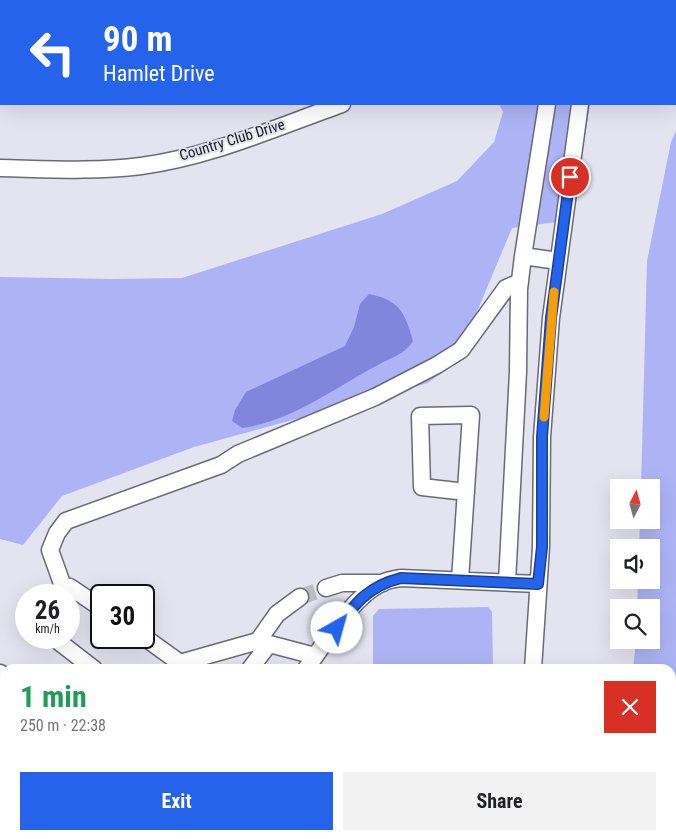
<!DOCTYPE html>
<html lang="en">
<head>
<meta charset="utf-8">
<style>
	body { margin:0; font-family:"Roboto Condensed",sans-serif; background:#f2f2f2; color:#202124; height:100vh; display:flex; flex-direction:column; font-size:19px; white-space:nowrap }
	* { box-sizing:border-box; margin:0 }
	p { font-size:16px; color:#757577 }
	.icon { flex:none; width:28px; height:28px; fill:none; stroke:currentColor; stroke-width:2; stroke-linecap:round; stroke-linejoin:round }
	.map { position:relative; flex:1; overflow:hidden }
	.details { position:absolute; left:0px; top:664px; width:676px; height:176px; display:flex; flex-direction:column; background:#fff; border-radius:15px 15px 0 0; box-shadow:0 5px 20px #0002 }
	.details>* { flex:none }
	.top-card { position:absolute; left:0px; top:0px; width:676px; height:105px; box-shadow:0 5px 20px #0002; background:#2563eb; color:#fff; overflow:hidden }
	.needle { width:32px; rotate:6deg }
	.fabs { position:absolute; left:610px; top:479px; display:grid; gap:10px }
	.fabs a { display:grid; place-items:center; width:50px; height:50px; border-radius:0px; background:#fff; box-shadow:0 5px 20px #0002; font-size:25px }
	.speed { position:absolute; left:15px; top:584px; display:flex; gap:10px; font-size:25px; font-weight:700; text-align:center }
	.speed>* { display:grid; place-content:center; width:65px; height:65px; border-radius:50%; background:#fff; box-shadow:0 5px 20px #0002; line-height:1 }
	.speed small { font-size:12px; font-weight:400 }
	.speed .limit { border:2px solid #111; border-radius:8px; background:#fff; color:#111 }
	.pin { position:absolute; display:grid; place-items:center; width:42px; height:42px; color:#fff; margin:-21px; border:2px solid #fff; border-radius:50%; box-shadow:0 1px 5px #0007 }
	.me { position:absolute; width:55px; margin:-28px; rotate:38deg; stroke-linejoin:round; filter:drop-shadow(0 0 4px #0008) }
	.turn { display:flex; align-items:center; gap:18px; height:105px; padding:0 20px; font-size:22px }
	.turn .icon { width:65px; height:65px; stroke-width:2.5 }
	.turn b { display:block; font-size:35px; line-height:42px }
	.round { display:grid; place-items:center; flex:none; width:52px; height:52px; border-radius:0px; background:#f2f2f2 }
	.summary { display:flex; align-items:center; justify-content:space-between; height:85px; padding:0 20px }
	h1 { font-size:30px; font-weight:700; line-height:38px; color:#1e9e55 }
	.cta { display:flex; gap:10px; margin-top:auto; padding:10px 20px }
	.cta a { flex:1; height:58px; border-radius:0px; background:#2563eb; color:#fff; font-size:20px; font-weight:700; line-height:58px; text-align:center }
	.cta a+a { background:#f2f2f2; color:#202124 }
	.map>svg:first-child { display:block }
</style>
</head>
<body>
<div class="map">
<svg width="676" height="839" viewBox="0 0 676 839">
	<rect width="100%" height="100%" fill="#e3e4f0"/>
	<path fill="#aeb3f5" d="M 0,0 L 296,0 L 1,1 L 1,56 Z
		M 499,104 L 590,104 L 572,220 L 512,228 L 456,362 L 428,383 L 194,447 L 62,496 L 23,545 L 0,539 L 0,277 L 113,279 L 182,278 L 382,214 L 457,181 L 494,142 L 503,112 Z
		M 676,131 L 676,839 L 617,839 L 617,835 L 671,835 L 671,669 L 633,669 L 636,640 L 651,640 L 651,608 L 637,607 L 638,580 L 651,580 L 651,548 L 639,547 L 640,520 L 651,520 L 651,488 L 641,487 L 647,261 L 671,142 Z
		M 488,607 L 492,612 L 493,669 L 373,669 L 373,616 L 379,609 Z
		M 0,806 L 5,810 L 5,835 L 36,835 L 41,839 L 0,839 Z"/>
	<path fill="#8285dc" d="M 369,294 C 400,300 405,313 413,341 C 404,355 392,357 378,365 C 334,388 293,421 242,428 L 232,421 L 235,410 L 246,392 L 345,346 L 354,327 L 360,304 Z"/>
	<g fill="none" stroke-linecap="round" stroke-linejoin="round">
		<path stroke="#bbbcc6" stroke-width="16" stroke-dasharray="16 8" stroke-linecap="butt" d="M 300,597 L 326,588"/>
		<defs>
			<path id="minor" d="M 554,0 L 554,1
				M 586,1 L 586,0
				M 641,1 L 642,0
				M 0,168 C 47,169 95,172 141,166 C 210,157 277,127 342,104
				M 523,256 L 547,104
				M 460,580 L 471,415 L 420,416 L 422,487 L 466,492
				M 507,582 L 518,372 L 519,289 L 523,256 L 558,261
				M 326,588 L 342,583 L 383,583
				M 65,592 L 50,550 L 57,533 L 66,521 L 221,465 L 238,454 L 375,397 L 437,365 L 461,350 L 506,288 L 520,282
				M 61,595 L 70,587 L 101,608
				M 144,637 L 180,663 L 258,641 L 315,656
				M 54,638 L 94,669
				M 258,641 L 277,614 L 300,597
				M 250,669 L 269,644
				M 306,669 C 326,642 352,597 382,583 C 388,580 395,579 401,578 L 538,584
				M 533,669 L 541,547 L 542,437 L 551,318 L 580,104
				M 0,673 L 5,676
				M 225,835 L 230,839
				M 530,835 L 530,839"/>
		</defs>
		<use href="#minor" stroke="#696a74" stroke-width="19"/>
		<use href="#minor" stroke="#fff" stroke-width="16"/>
	</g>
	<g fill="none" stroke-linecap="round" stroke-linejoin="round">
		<defs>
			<path id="route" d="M 337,628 C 356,602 369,586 401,578 L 538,584 L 542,547 L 542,437 L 551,318 L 570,177"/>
		</defs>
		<use href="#route" stroke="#184099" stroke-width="12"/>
		<use href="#route" stroke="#2563eb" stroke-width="9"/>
		<path stroke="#f59e0b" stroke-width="9" d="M 544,417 L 554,292"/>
	</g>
	<g text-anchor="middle" stroke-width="4" stroke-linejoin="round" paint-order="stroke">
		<g font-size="15" fill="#191a1e" stroke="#e3e4f0">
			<text transform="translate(232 140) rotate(-17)" y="5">Country Club Drive</text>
		</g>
	</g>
</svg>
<div class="fabs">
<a><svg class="needle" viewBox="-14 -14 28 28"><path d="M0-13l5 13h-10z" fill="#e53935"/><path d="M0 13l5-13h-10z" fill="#757577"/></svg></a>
<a><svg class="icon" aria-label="sound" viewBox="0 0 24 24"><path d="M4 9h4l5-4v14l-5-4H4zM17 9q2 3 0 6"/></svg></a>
<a><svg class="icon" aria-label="search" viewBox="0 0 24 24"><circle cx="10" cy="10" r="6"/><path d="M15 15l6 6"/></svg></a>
</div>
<div class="speed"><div>26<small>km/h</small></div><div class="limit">30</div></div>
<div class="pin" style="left:570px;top:177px;background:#d93025"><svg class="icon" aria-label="arrive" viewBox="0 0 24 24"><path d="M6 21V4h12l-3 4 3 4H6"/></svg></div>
<svg class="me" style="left:337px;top:628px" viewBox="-20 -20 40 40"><circle r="19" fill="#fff"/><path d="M0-13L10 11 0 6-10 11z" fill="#2563eb"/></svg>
<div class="top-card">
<div class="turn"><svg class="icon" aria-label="left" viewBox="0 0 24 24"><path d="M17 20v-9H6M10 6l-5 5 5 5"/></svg><div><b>90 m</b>Hamlet Drive</div></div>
</div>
<section class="details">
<div class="summary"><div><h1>1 min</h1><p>250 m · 22:38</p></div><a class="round" style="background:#d93025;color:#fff"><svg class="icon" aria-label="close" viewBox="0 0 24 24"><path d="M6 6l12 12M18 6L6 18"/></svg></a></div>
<div class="cta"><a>Exit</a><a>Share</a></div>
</section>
</div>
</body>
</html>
